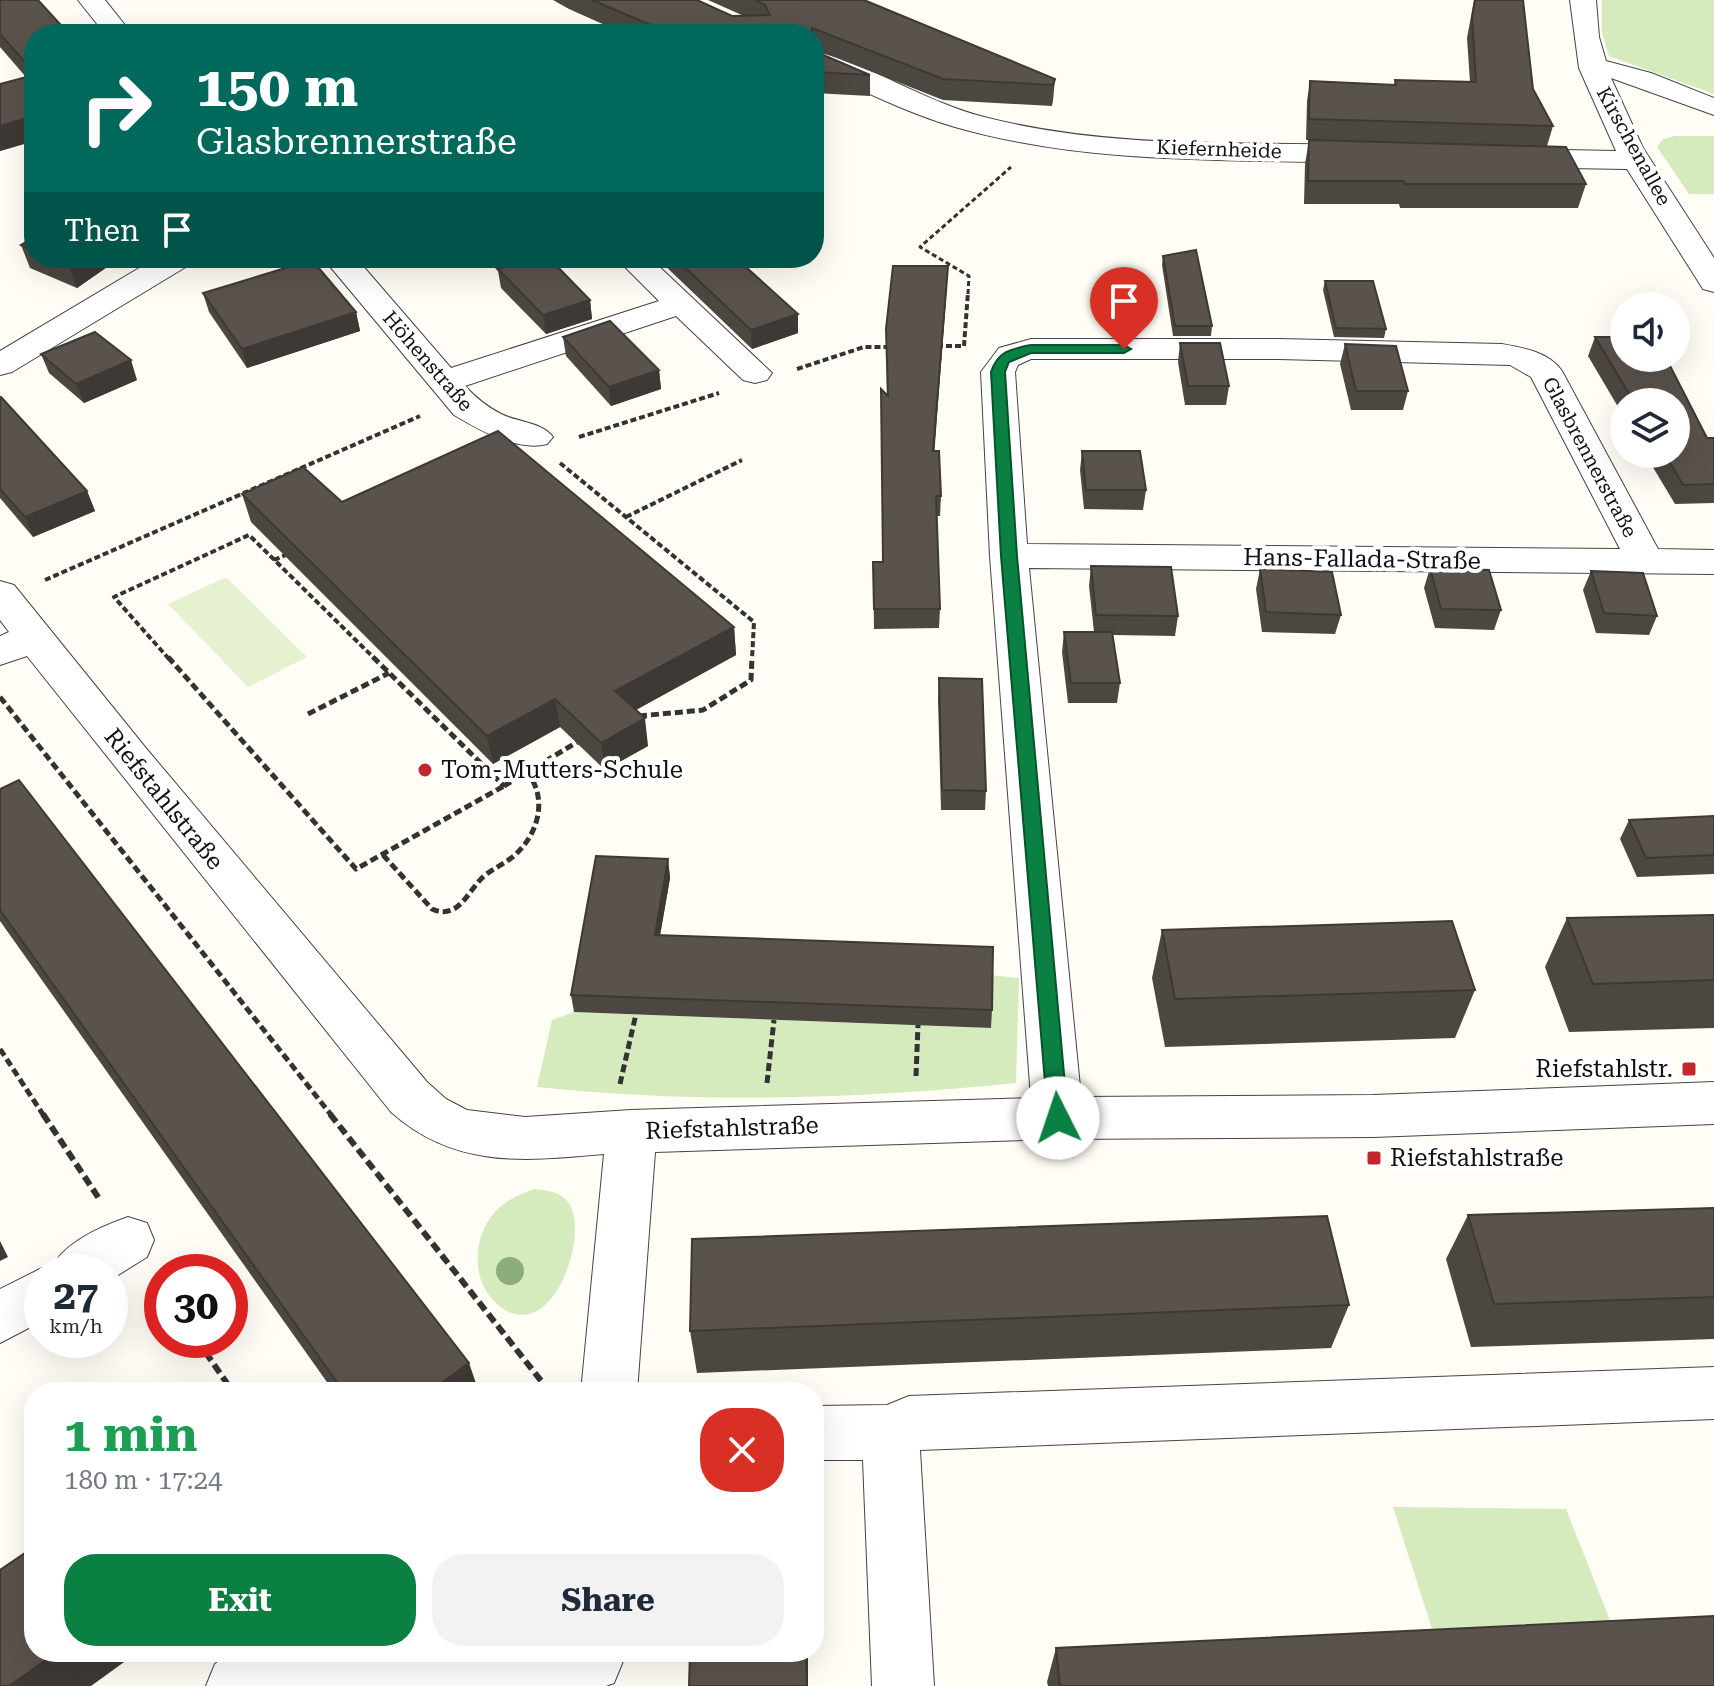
<!DOCTYPE html>
<html lang="en">
<head>
<meta charset="utf-8">
<style>
	body { margin:0; font-family:"Roboto Serif",serif; background:#f2f2f3; color:#1f2937; height:100vh; display:flex; flex-direction:column; font-size:30px; white-space:nowrap }
	* { box-sizing:border-box; margin:0 }
	p { font-size:26px; color:#747a83 }
	.icon { flex:none; width:44px; height:44px; fill:none; stroke:currentColor; stroke-width:2; stroke-linecap:round; stroke-linejoin:round }
	.map { position:relative; flex:1; overflow:hidden }
	.details { position:absolute; left:24px; top:1382px; width:800px; height:280px; display:flex; flex-direction:column; background:#fff; border-radius:32px; box-shadow:0 8px 32px #0002 }
	.details>* { flex:none }
	.guide { position:absolute; left:24px; top:24px; width:800px; height:244px; border-radius:32px; box-shadow:0 8px 32px #0002; background:#00695c; color:#fff; overflow:hidden }
	.fabs { position:absolute; left:1610px; top:292px; display:grid; gap:16px }
	.fabs a { display:grid; place-items:center; width:80px; height:80px; border-radius:50%; background:#fff; box-shadow:0 8px 32px #0002; font-size:40px }
	.speed { position:absolute; left:24px; top:1254px; display:flex; gap:16px; font-size:40px; font-weight:700; text-align:center }
	.speed>* { display:grid; place-content:center; width:104px; height:104px; border-radius:50%; background:#fff; box-shadow:0 8px 32px #0002; line-height:1 }
	.speed small { font-size:20px; font-weight:400 }
	.speed .limit { border:12px solid #d22; background:#fff; color:#111 }
	.pin { position:absolute; display:grid; place-items:center; width:68px; height:68px; color:#fff; margin:-82px -34px; border-radius:50% 50% 50% 0; rotate:-45deg; box-shadow:0 0 8px #0007 }
	.pin .icon { rotate:45deg }
	.me { position:absolute; width:88px; margin:-44px; rotate:356deg; stroke-linejoin:round; filter:drop-shadow(0 0 6px #0008) }
	.turn { display:flex; align-items:center; gap:28px; height:168px; padding:0 40px; font-size:36px }
	.turn .icon { width:104px; height:104px; stroke-width:2.5 }
	.turn b { display:block; font-size:56px; line-height:68px }
	.then { display:flex; align-items:center; height:76px; padding:0 40px; background:#0003; gap:16px; font-size:30px }
	.round { display:grid; place-items:center; flex:none; width:84px; height:84px; border-radius:32px; background:#f2f2f3 }
	.head { display:flex; align-items:center; justify-content:space-between; height:136px; padding:0 40px }
	h1 { font-size:48px; font-weight:700; line-height:60px; color:#1e9e55 }
	.primary-button { display:flex; gap:16px; margin-top:auto; padding:16px 40px }
	.primary-button a { flex:1; height:92px; border-radius:32px; background:#0b8043; color:#fff; font-size:32px; font-weight:700; line-height:92px; text-align:center }
	.primary-button a+a { background:#f2f2f3; color:#1f2937 }
	.map>svg:first-child { display:block }
</style>
</head>
<body>
<div class="map">
<svg width="1714" height="1686" viewBox="0 0 1714 1686">
	<rect width="100%" height="100%" fill="#fffdf5"/>
	<path fill="#d5ebbd" d="M 1602,0 L 1714,0 L 1714,94 L 1609,56 L 1602,32 Z
		M 1675,136 L 1714,136 L 1714,194 L 1689,194 L 1657,147 L 1663,139 Z
		M 991,975 L 1019,978 L 1016,1083 C 858,1099 696,1104 537,1087 L 552,1020 L 574,1012 L 990,1028 Z
		M 534,1189 C 548,1190 564,1192 571,1207 C 588,1244 548,1349 497,1304 C 468,1278 473,1230 501,1206 C 511,1198 523,1193 534,1189 Z
		M 1393,1507 L 1566,1509 L 1611,1623 L 1432,1629 Z"/>
	<path fill="#e6f2cf" d="M 226,577 L 307,657 L 248,687 L 168,604 Z"/>
	<g fill="none" stroke-linecap="round" stroke-linejoin="round">
		<defs>
			<path id="minor" d="M 78,0 L 105,0 L 132,34 L 105,34 Z
				M 1570,0 L 1596,0 L 1599,37 L 1606,61 L 1651,73 L 1714,98 L 1714,115 L 1611,78 L 1643,148 L 1714,258 L 1714,292 L 1703,289 L 1627,169 L 1512,167 L 1502,164 L 1497,158 L 1502,152 L 1512,149 L 1616,151 L 1579,68 Z
				M 814,51 C 872,65 925,102 984,117 C 1108,149 1240,142 1367,145 L 1377,148 L 1381,154 L 1377,160 L 1367,163 C 1230,159 1088,165 955,127 C 906,113 861,89 814,69 Z
				M 156,258 L 194,258 L 189,265 L 12,372 L 0,375 L 0,351 Z
				M 323,258 L 356,258 L 451,368 L 659,301 L 617,259 L 650,258 L 772,373 L 767,380 L 755,383 L 743,380 L 676,316 L 465,386 C 476,398 486,406 501,414 C 517,422 542,422 553,437 L 547,444 C 518,452 479,430 454,415 Z
				M 1031,339 L 1279,339 L 1502,344 C 1524,348 1549,352 1562,371 L 1658,549 L 1714,550 L 1714,574 L 1029,568 L 1081,1097 L 1373,1095 L 1714,1082 L 1714,1124 L 1373,1137 L 1058,1139 L 655,1152 L 637,1392 L 581,1392 L 604,1154 C 525,1161 455,1169 391,1112 L 27,656 L 0,665 L 0,636 L 9,632 L 0,620 L 0,581 L 14,585 L 145,747 L 427,1082 L 446,1099 L 467,1110 L 525,1117 L 631,1110 L 1031,1098 L 990,556 L 981,372 L 999,348 ZM 1031,359 L 1279,359 L 1510,365 L 1531,377 L 1620,549 L 1027,544 L 1015,372 L 1018,365 Z
				M 128,1217 L 147,1223 L 154,1240 L 147,1257 L 110,1280 L 110,1272 L 42,1272 L 42,1321 L 0,1343 L 0,1289 L 42,1268 L 50,1271 C 62,1243 100,1227 128,1217 Z
				M 1714,1367 L 1714,1419 L 920,1450 L 934,1686 L 872,1686 L 863,1460 L 814,1460 L 814,1406 L 887,1405 L 909,1396 Z
				M 231,1652 L 619,1652 L 623,1661 L 614,1683 L 606,1686 L 206,1686 L 215,1664 Z"/>
		</defs>
		<use href="#minor" stroke="#444" stroke-width="2"/>
		<path stroke="#333" stroke-width="3" stroke-dasharray="5 3" stroke-linecap="butt" d="M 968,294 L 969,276 L 920,247 L 1011,167"/>
		<path stroke="#333" stroke-width="4" stroke-dasharray="6 3" stroke-linecap="butt" d="M 937,346 L 964,346
			M 964,346 L 968,292
			M 797,369 L 864,347 L 891,347
			M 579,437 L 719,393
			M 560,463 L 754,622 L 752,659
			M 626,517 L 742,460
			M 274,560 L 288,554
			M 45,580 L 420,416
			M 169,659 L 114,597 L 249,535 L 375,659"/>
		<path stroke="#333" stroke-width="5" stroke-dasharray="8 4" stroke-linecap="butt" d="M 168,657 L 356,869 L 504,786
			M 373,657 L 504,786
			M 0,697 L 332,1116
			M 308,714 L 389,673
			M 639,716 L 703,710 L 751,680 L 752,657
			M 504,786 L 579,741
			M 383,855 L 432,909 C 459,921 468,890 484,876 C 494,868 506,863 515,855 C 539,833 548,798 527,772
			M 0,1049 L 44,1116
			M 916,1076 L 918,1025
			M 767,1083 L 774,1020
			M 620,1084 L 636,1014"/>
		<path stroke="#333" stroke-width="6" stroke-dasharray="10 5" stroke-linecap="butt" d="M 43,1114 L 100,1200
			M 330,1114 L 550,1392
			M 197,1340 L 233,1392"/>
		<use href="#minor" fill="#fff" fill-rule="evenodd"/>
	</g>
	<circle fill="#8dad7f" cx="510" cy="1271" r="14"/>
	<path fill="#4d4742" d="M 0,0 L 34,34 L 34,141 L 0,151 L 0,84 L 26,77 L 0,47 Z
		M 553,0 L 697,0 L 732,16 L 744,16 L 708,0 L 864,0 L 1055,79 L 1053,101 L 1052,106 L 943,100 L 814,49 L 814,34 L 625,34 L 569,9 Z
		M 1474,0 L 1523,0 L 1533,89 L 1553,126 L 1547,146 L 1586,184 L 1578,208 L 1400,208 L 1399,204 L 1304,204 L 1305,164 L 1309,140 L 1454,144 L 1306,140 L 1307,101 L 1310,81 L 1394,85 L 1395,80 L 1470,82 L 1467,38 Z
		M 814,51 L 870,75 L 870,96 L 814,93 Z
		M 34,237 L 34,258 L 120,258 L 77,288 L 30,268 L 21,245 Z
		M 1163,256 L 1212,326 L 1211,336 L 1173,336 L 1162,265 Z
		M 485,258 L 549,258 L 590,300 L 592,319 L 546,334 L 501,288 L 498,271 Z
		M 657,258 L 736,258 L 798,333 L 752,349 Z
		M 1325,281 L 1386,329 L 1384,338 L 1334,337 L 1323,290 Z
		M 947,285 L 934,451 L 941,496 L 940,516 L 936,516 L 940,609 L 939,628 L 874,629 L 873,562 L 883,562 L 887,395 L 886,329 Z
		M 203,293 L 356,312 L 360,331 L 247,368 L 209,312 Z
		M 563,337 L 659,370 L 661,389 L 611,406 L 566,356 Z
		M 1595,337 L 1624,337 L 1624,358 L 1666,358 L 1707,438 L 1714,438 L 1714,503 L 1675,504 L 1645,454 L 1676,454 L 1676,402 L 1624,402 L 1624,417 L 1588,356 Z
		M 1180,343 L 1229,386 L 1226,405 L 1185,405 L 1178,362 Z
		M 1345,344 L 1408,391 L 1403,410 L 1351,410 L 1340,364 Z
		M 41,354 L 137,380 L 84,403 L 49,373 Z
		M 0,398 L 87,491 L 95,511 L 33,537 L 0,498 Z
		M 1082,451 L 1146,490 L 1143,510 L 1084,509 L 1080,470 Z
		M 242,494 L 342,502 L 734,627 L 736,655 L 636,710 L 648,746 L 605,770 L 560,727 L 493,764 L 251,522 Z
		M 1091,566 L 1178,616 L 1175,636 L 1113,635 L 1120,683 L 1117,703 L 1068,703 L 1062,652 L 1064,632 L 1094,632 L 1089,586 Z
		M 1430,568 L 1501,610 L 1494,630 L 1435,628 L 1424,588 Z
		M 1260,569 L 1341,615 L 1335,634 L 1262,632 L 1256,589 Z
		M 1591,571 L 1657,616 L 1649,635 L 1596,633 L 1583,590 Z
		M 939,678 L 986,791 L 985,810 L 941,810 L 938,698 Z
		M 0,789 L 479,1392 L 334,1392 L 0,921 Z
		M 1714,816 L 1714,874 L 1637,877 L 1620,839 L 1629,820 Z
		M 668,859 L 670,878 L 660,935 L 992,1010 L 991,1028 L 574,1012 L 571,995 Z
		M 1714,915 L 1714,1028 L 1569,1032 L 1545,967 L 1567,918 Z
		M 1162,930 L 1475,990 L 1455,1038 L 1165,1047 L 1152,978 Z
		M 1714,1208 L 1714,1339 L 1471,1347 L 1446,1259 L 1468,1215 Z
		M 1349,1305 L 1331,1348 L 697,1373 L 690,1331 Z
		M 1056,1648 L 1714,1686 L 1048,1686 L 1047,1682 Z"/>
	<path fill="#3f3936" d="M 34,116 L 34,141 L 0,151 L 0,126 Z
		M 78,258 L 120,258 L 77,288 L 68,264 Z
		M 498,258 L 545,258 L 501,272 Z
		M 948,266 L 947,285 L 933,470 L 933,451 Z
		M 590,300 L 592,319 L 546,334 L 543,315 Z
		M 356,312 L 360,331 L 247,368 L 242,349 Z
		M 798,314 L 798,333 L 752,349 L 751,330 Z
		M 131,360 L 137,380 L 84,403 L 76,384 Z
		M 659,370 L 661,389 L 611,406 L 609,387 Z
		M 87,491 L 95,511 L 33,537 L 25,517 Z
		M 734,627 L 736,655 L 619,719 L 615,691 Z
		M 555,699 L 560,727 L 493,764 L 487,736 Z
		M 645,718 L 648,746 L 605,770 L 601,743 Z
		M 668,859 L 670,878 L 657,953 L 655,935 Z
		M 0,1241 L 8,1257 L 0,1261 Z
		M 469,1363 L 479,1392 L 429,1392 Z
		M 57,1652 L 138,1652 L 91,1686 L 9,1686 Z
		M 806,1652 L 808,1652 L 808,1686 L 807,1686 Z"/>
	<path fill="#5a524d" stroke="#3f3936" stroke-width="2" d="M 0,0 L 38,0 L 69,34 L 34,34 L 34,72 L 0,34 Z
		M 592,0 L 697,0 L 732,16 L 770,15 L 765,5 L 755,0 L 864,0 L 1055,79 L 1053,85 L 943,79 L 812,28 L 812,34 L 672,34 Z
		M 1475,0 L 1523,0 L 1533,89 L 1553,126 L 1309,119 L 1310,81 L 1396,85 L 1395,80 L 1476,82 L 1472,18 Z
		M 814,51 L 870,75 L 814,72 Z
		M 34,75 L 34,116 L 0,126 L 0,84 Z
		M 1309,140 L 1566,147 L 1586,184 L 1405,184 L 1404,181 L 1308,181 Z
		M 34,237 L 34,250 L 21,245 Z
		M 1196,250 L 1212,326 L 1175,326 L 1163,256 Z
		M 53,258 L 78,258 L 68,264 Z
		M 534,258 L 549,258 L 590,300 L 543,315 L 498,269 Z
		M 675,258 L 736,258 L 798,314 L 751,330 Z
		M 312,260 L 356,312 L 242,349 L 203,293 Z
		M 893,266 L 948,266 L 933,451 L 939,451 L 941,496 L 936,496 L 940,609 L 874,609 L 873,562 L 883,562 L 881,389 L 888,396 L 886,329 Z
		M 1325,281 L 1373,281 L 1386,329 L 1336,328 Z
		M 610,321 L 659,370 L 609,387 L 563,337 Z
		M 95,332 L 131,360 L 76,384 L 41,354 Z
		M 1595,337 L 1624,337 L 1624,358 L 1666,358 L 1707,438 L 1714,438 L 1714,484 L 1683,485 L 1665,454 L 1676,454 L 1676,402 L 1634,402 Z
		M 1180,343 L 1220,343 L 1229,386 L 1188,386 Z
		M 1345,344 L 1396,346 L 1408,391 L 1356,391 Z
		M 1,397 L 87,491 L 25,517 L 0,489 L 0,398 Z
		M 498,431 L 734,627 L 615,691 L 645,718 L 601,743 L 555,699 L 487,736 L 242,494 L 303,467 L 342,502 Z
		M 1082,451 L 1140,451 L 1146,490 L 1086,490 Z
		M 1091,566 L 1171,567 L 1178,616 L 1096,615 Z
		M 1430,568 L 1489,570 L 1501,610 L 1441,609 Z
		M 1260,569 L 1332,572 L 1341,615 L 1266,612 Z
		M 1591,571 L 1643,573 L 1657,616 L 1604,613 Z
		M 1064,632 L 1112,632 L 1120,683 L 1071,683 Z
		M 939,678 L 982,679 L 986,791 L 942,790 Z
		M 19,780 L 469,1363 L 429,1392 L 344,1392 L 0,910 L 0,789 Z
		M 1714,816 L 1714,855 L 1646,858 L 1629,820 Z
		M 596,856 L 668,859 L 655,935 L 993,947 L 992,1010 L 571,995 Z
		M 1714,915 L 1714,980 L 1593,984 L 1567,918 Z
		M 1452,921 L 1475,990 L 1175,999 L 1162,930 Z
		M 1714,1208 L 1714,1297 L 1494,1304 L 1468,1215 Z
		M 1327,1216 L 1349,1305 L 690,1331 L 692,1239 Z
		M 34,1547 L 34,1652 L 57,1652 L 9,1686 L 0,1686 L 0,1570 Z
		M 1714,1616 L 1714,1686 L 1060,1686 L 1056,1648 Z
		M 690,1652 L 806,1652 L 807,1686 L 689,1686 Z"/>
	<path fill="#0b8043" stroke="#07532c" stroke-width="2" d="M 1031,345 L 1124,345 L 1131,349 L 1124,353 L 1031,353 L 1009,362 L 1005,372 L 1017,556 L 1068,1118 L 1065,1124 L 1058,1126 L 1051,1124 L 1048,1118 L 1001,556 L 991,372 C 998,351 1011,349 1031,345 Z"/>
	<g fill="#c4262e" stroke="#fff" stroke-width="3">
		<circle cx="425" cy="770" r="8"/>
		<rect x="1681" y="1061" width="16" height="16" rx="4"/>
		<rect x="1366" y="1150" width="16" height="16" rx="4"/>
	</g>
	<g text-anchor="middle" stroke-width="8" stroke-linejoin="round" paint-order="stroke">
		<g font-size="20" fill="#111" stroke="#fff">
			<text transform="translate(1634 146) rotate(61)" y="7">Kirschenallee</text>
			<text transform="translate(1219 149) rotate(2)" y="7">Kiefernheide</text>
			<text transform="translate(428 361) rotate(49)" y="7">Höhenstraße</text>
			<text transform="translate(1590 457) rotate(62)" y="7">Glasbrennerstraße</text>
		</g>
		<g font-size="24" fill="#111" stroke="#fff">
			<text transform="translate(1362 559) rotate(1)" y="8">Hans-Fallada-Straße</text>
			<text transform="translate(164 799) rotate(51)" y="8">Riefstahlstraße</text>
			<text transform="translate(732 1128) rotate(-2)" y="8">Riefstahlstraße</text>
		</g>
		<g font-size="24" fill="#111" stroke="#fff" text-anchor="start">
			<text x="441" y="778">Tom-Mutters-Schule</text>
			<text x="1673" y="1077" text-anchor="end">Riefstahlstr.</text>
			<text x="1390" y="1166">Riefstahlstraße</text>
		</g>
	</g>
</svg>
<div class="fabs">
<a><svg class="icon" aria-label="sound" viewBox="0 0 24 24"><path d="M4 9h4l5-4v14l-5-4H4zM17 9q2 3 0 6"/></svg></a>
<a><svg class="icon" aria-label="layers" viewBox="0 0 24 24"><path d="M12 4l9 5-9 5-9-5zM3 14l9 5 9-5"/></svg></a>
</div>
<div class="speed"><div>27<small>km/h</small></div><div class="limit">30</div></div>
<div class="pin" style="left:1124px;top:349px;background:#d93025"><svg class="icon" aria-label="arrive" viewBox="0 0 24 24"><path d="M6 21V4h12l-3 4 3 4H6"/></svg></div>
<svg class="me" style="left:1058px;top:1118px" viewBox="-20 -20 40 40"><circle r="19" fill="#fff"/><path d="M0-13L10 11 0 6-10 11z" fill="#0b8043"/></svg>
<div class="guide">
<div class="turn"><svg class="icon" aria-label="right" viewBox="0 0 24 24"><path d="M7 20v-9h11M14 6l5 5-5 5"/></svg><div><b>150 m</b>Glasbrennerstraße</div></div>
<div class="then">Then<svg class="icon" aria-label="arrive" viewBox="0 0 24 24"><path d="M6 21V4h12l-3 4 3 4H6"/></svg></div>
</div>
<section class="details">
<div class="head"><div><h1>1 min</h1><p>180 m · 17:24</p></div><a class="round" style="background:#d93025;color:#fff"><svg class="icon" aria-label="close" viewBox="0 0 24 24"><path d="M6 6l12 12M18 6L6 18"/></svg></a></div>
<div class="primary-button"><a>Exit</a><a>Share</a></div>
</section>
</div>
</body>
</html>
